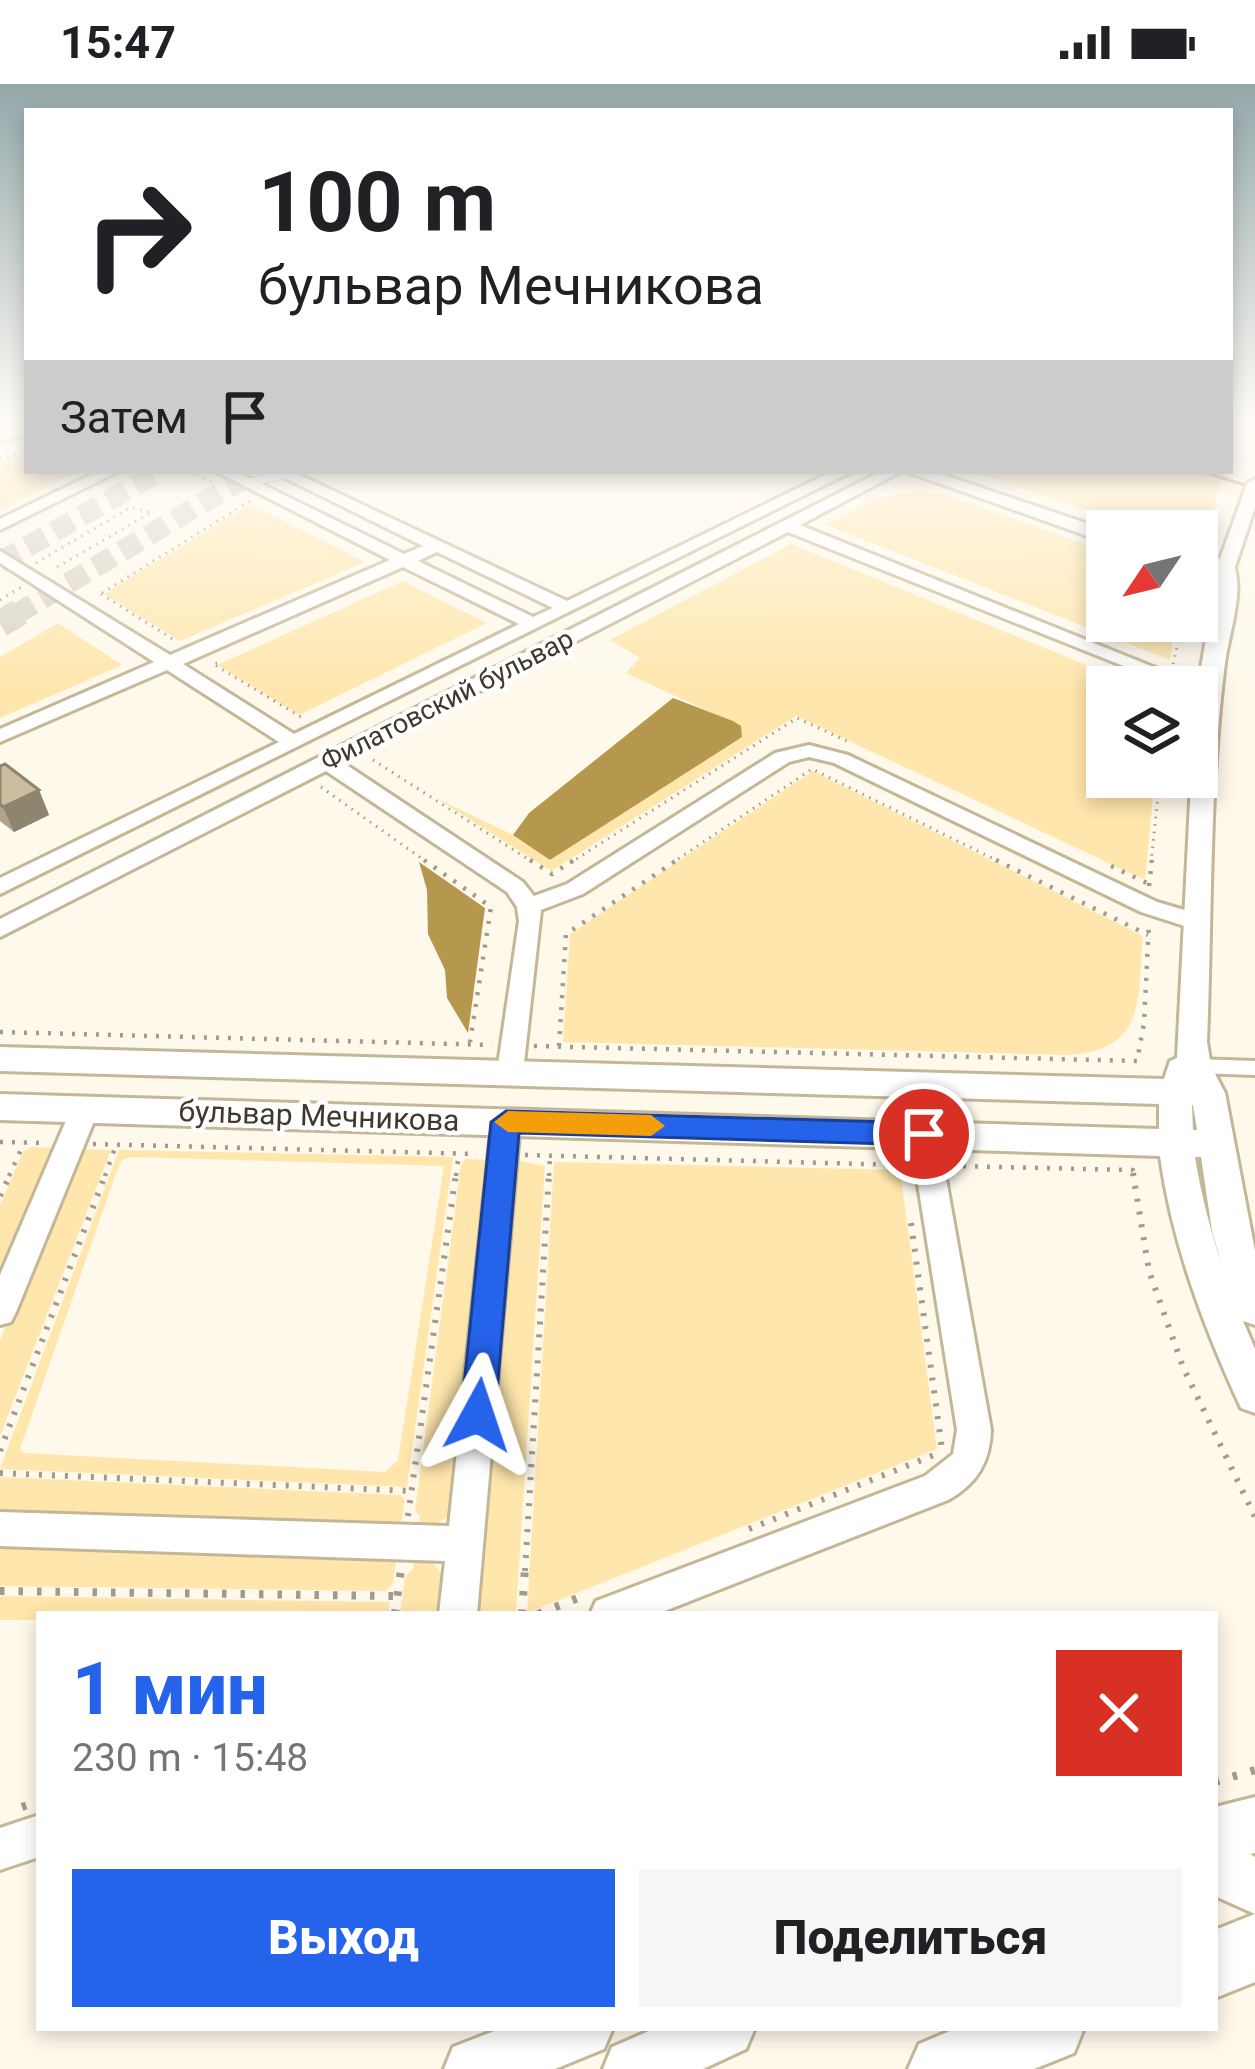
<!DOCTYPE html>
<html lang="ru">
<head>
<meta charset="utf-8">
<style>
	body { margin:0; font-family:Roboto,sans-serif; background:#f6f6f6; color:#202124; height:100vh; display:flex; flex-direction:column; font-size:45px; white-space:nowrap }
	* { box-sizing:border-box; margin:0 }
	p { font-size:39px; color:#757577 }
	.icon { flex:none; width:66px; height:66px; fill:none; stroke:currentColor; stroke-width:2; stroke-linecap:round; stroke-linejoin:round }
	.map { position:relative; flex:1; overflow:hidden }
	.details { position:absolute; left:36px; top:1527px; width:1182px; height:420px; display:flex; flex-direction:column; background:#fff; border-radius:0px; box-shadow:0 6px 18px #0003 }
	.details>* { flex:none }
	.guide { position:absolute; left:24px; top:24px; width:1209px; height:366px; border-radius:0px; box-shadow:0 6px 18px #0003; background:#fff; color:#202124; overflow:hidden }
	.needle { width:78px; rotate:235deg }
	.fabs { position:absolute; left:1086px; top:426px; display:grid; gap:24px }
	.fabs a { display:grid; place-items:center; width:132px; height:132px; border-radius:0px; background:#fff; box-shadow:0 6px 18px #0003; font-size:60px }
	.pin { position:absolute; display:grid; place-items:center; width:102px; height:102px; color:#fff; margin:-51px; border:6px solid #fff; border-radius:50%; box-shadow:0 3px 12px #0007 }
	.me { position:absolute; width:132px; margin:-66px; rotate:5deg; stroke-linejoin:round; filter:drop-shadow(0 0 9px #0008) }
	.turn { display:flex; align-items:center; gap:42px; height:252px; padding:0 36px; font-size:54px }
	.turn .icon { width:156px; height:156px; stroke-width:2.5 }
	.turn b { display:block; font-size:84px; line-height:102px }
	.then { display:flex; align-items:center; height:114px; padding:0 36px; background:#0003; gap:24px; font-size:45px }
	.round { display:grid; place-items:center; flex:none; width:126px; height:126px; border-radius:0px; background:#f6f6f6 }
	.summary { display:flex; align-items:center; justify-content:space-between; height:204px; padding:0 36px }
	h1 { font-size:72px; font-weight:800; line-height:90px; color:#2563eb }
	.cta { display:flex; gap:24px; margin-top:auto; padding:24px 36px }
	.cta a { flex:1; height:138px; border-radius:0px; background:#2563eb; color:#fff; font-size:48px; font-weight:800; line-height:138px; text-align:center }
	.cta a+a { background:#f6f6f6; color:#202124 }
	.status { display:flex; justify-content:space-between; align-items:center; height:84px; padding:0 60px; background:#fff; direction:ltr }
	.status svg { height:33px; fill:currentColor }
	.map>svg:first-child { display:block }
</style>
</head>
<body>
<div class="status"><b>15:47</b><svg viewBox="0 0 49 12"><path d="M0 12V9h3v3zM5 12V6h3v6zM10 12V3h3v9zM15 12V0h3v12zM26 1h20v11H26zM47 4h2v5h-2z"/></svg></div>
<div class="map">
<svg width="1255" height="1985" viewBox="0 0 1255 1985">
	<rect width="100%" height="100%" fill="#fff9ec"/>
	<path fill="#ffe6ac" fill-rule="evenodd" d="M 27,369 L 27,387 L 79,387 L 0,426 L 0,377 Z
		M 970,387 L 1225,387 L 1217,408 L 1212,450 L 1197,458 L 1197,447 L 1148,447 Z
		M 921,407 L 949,412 L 1107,468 L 1107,537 L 1176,537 L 1170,576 L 826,441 L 877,414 Z
		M 250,420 L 365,478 L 180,557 L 104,510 Z
		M 791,460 L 1140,603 L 1107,603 L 1107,693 L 1155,693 L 1145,796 L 796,632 L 551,787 L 436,714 L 513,751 L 551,776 L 740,642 L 626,589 L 640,574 L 610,556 Z
		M 403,497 L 487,539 L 299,631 L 217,581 Z
		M 58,539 L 122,581 L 0,634 L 0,573 Z
		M 813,687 L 1143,852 C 1137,914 1148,965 1069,971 L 563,958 L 570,850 Z
		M 31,1063 L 58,1064 L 0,1201 L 0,1121 L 23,1068 Z
		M 78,1065 L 111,1066 L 0,1352 L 0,1257 Z
		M 119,1066 L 453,1073 L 407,1403 L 0,1385 ZM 131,1073 L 444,1082 L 398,1376 L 385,1388 L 24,1369 L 20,1365 L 115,1092 L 122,1076 Z
		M 466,1075 L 492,1076 L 450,1432 L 418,1448 L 420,1432 L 415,1427 L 461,1081 Z
		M 516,1076 L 545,1082 L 516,1527 L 477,1530 L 473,1517 Z
		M 554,1078 L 900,1086 L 937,1365 L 527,1529 Z
		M 0,1393 L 401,1411 L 405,1416 L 400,1446 L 0,1432 Z
		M 0,1458 L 397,1471 L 393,1500 L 386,1507 L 0,1502 Z
		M 415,1472 C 447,1479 446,1502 444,1530 L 400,1530 L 405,1492 L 413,1485 Z
		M 0,1512 L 390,1518 L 388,1530 L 39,1530 L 39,1536 L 0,1536 Z"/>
	<path fill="#b6974e" d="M 673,614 L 733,637 L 741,642 L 742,653 L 550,776 L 513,751 L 529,729 Z
		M 419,778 L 485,824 L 468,949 L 447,914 L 445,886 L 428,850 L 427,806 Z"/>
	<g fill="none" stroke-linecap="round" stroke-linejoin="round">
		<path stroke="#b6974e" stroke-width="3" d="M 1200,387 L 1255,404"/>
		<path stroke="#d9d3c6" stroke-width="21" stroke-dasharray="21 10" stroke-linecap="butt" d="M 0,478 L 161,387
			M 15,531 L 256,387"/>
		<path stroke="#d9d3c6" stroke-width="27" stroke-dasharray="27 14" stroke-linecap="butt" d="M 0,540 L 20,528"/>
		<defs>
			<path id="service-far1" d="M 247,399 L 297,387"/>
			<path id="service" d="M 1195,982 L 1255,984"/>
			<path id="minor" d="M 99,387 L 119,387 L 0,446 L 0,435 Z
				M 215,387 L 235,387 L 404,470 L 423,462 L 271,387 L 291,387 L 567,517 L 833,387 L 853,387 L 0,810 L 0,794 L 279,658 L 167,586 L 0,658 L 0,645 L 154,578 L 0,479 L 0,467 L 170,571 L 390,476 ZM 437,468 L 553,524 L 533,533 L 418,477 ZM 403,483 L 519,540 L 294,650 L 183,580 Z
				M 882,387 L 902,387 L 800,441 L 1203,603 L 1197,608 L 1197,603 L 1176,603 L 788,448 L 342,678 L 523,798 L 534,812 L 567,800 L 775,669 L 809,661 L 848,671 L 1157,818 L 1205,832 L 1209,838 L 1205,844 L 1197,846 L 1141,828 L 834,679 L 809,673 L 789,678 L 583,810 L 541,826 L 523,988 L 510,998 L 497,988 L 519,837 L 517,823 L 507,808 L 326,687 L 0,853 L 0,835 Z
				M 1255,395 L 1255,423 L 1235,483 L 1220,487 L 1217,483 L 1247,400 Z
				M 85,1015 L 95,1018 L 99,1025 L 16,1228 L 11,1238 L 0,1241 L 0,1191 L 71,1025 L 75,1018 Z
				M 506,1027 L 516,1031 L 520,1038 L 477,1530 L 439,1530 L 445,1477 L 0,1462 L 0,1428 L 449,1442 L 492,1038 L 496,1031 Z
				M 924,1039 L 934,1042 L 938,1050 L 991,1346 C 990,1378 977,1400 948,1416 L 657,1530 L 590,1530 L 596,1517 L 925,1392 L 953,1370 L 957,1346 L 910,1050 L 914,1042 Z
				M 39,1731 L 39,1773 L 0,1786 L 0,1744 Z"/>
			<path id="tertiary" d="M 27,339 L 27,350 L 0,357 L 0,346 Z
				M 905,387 L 932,387 L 1109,447 L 1107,459 Z
				M 1197,468 L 1233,479 C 1245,506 1229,549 1225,579 C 1209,703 1212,832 1207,958 L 1211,982 L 1225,1009 L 1255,1167 L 1255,1241 L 1243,1237 L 1255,1265 L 1255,1329 L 1241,1324 C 1204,1244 1172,1159 1160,1072 L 0,1036 L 0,1010 L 1159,1045 L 1159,1020 L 0,987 L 0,963 L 1164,995 L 1170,977 L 1177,974 L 1191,698 L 1197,693 L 1201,584 L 1216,495 L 1216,487 L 1197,481 ZM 1192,1021 L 1193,1021 L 1197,1046 L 1193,1046 ZM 1195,1073 L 1201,1073 L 1212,1147 L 1222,1181 C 1210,1145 1201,1110 1195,1073 Z"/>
			<path id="secondary" d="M 1255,1713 L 1255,1769 L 1250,1770 L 1255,1773 L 1255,1830 L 1215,1812 L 1215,1723 Z
				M 502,1944 L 613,1944 L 604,1965 L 555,1985 L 444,1985 L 453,1963 Z
				M 656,1944 L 755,1944 L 746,1965 L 703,1985 L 603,1985 L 612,1963 Z"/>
			<path id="trunk" d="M 1255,1830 L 1255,1898 L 1215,1914 L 1215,1846 Z
				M 957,1944 L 1084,1944 L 1074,1969 L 1034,1985 L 908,1985 L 919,1960 Z"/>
		</defs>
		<use href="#service-far1" stroke="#c4b798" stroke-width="10"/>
		<use href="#service" stroke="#c4b798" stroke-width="20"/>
		<use href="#minor" stroke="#c4b798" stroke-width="6"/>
		<use href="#tertiary" stroke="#c4b798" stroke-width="6"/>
		<use href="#secondary" stroke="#c4b798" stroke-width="6"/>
		<use href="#trunk" stroke="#c4b798" stroke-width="6"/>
		<path stroke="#a19b8e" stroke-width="3" stroke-dasharray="1.5 6" stroke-linecap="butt" d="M 0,375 L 27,367
			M 190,387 L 213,399
			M 1112,437 L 1143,447
			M 36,479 L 131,423 L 152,428 L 52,486
			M 102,509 L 250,417
			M 101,510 L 176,557
			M 0,516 L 21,503
			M 217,579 L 213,580 L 301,633
			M 1173,580 L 1183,537
			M 373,676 L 534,779
			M 321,703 L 428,779
			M 570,779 L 797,634 L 851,659
			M 672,779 L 812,685 L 1002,779
			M 1151,779 L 1160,693"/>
		<path stroke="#a19b8e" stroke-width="4.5" stroke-dasharray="3 9" stroke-linecap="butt" d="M 424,776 L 491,823 L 470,958
			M 530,776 L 552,790 L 574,776
			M 996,776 L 1148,851
			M 1111,782 L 1149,800
			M 1149,802 L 1152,776
			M 0,948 L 492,961
			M 534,962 L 1137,977 L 1144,939 L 1149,838
			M 559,962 L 566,850 L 677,776
			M 0,1058 L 46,1059
			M 93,1060 L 477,1070
			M 525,1071 L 903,1081
			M 951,1082 L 1133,1086 L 1134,1092
			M 9,1092 L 24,1059
			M 105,1092 L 115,1064
			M 456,1092 L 459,1069
			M 549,1092 L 550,1072"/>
		<path stroke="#a19b8e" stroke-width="6" stroke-dasharray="3 10" stroke-linecap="butt" d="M 1133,1089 L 1149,1187 L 1183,1283 L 1255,1433
			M 0,1112 L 11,1089
			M 911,1139 L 942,1365
			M 0,1367 L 106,1089
			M 0,1389 L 412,1407
			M 408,1432 L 456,1089
			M 749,1445 L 934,1371
			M 525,1487 L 549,1089"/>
		<path stroke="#a19b8e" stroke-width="8" stroke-dasharray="4.5 14" stroke-linecap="butt" d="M 0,1507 L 396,1512
			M 395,1530 L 401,1485
			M 522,1530 L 525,1484
			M 538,1530 L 588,1510
			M 1215,1698 L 1255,1686
			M 22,1723 L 39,1717"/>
		<use href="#service-far1" stroke="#fff" stroke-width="8"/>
		<use href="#service" stroke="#fff" stroke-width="14"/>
		<use href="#minor" fill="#fff" fill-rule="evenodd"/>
		<use href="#tertiary" fill="#fff" fill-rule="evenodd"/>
		<use href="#secondary" fill="#fff" fill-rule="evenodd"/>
		<use href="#trunk" fill="#fff" fill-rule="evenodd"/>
	</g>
	<path fill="#afa389" d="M 0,682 L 39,706 L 49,731 L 14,748 L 0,737 Z"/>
	<path fill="#8e856f" d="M 39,706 L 49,731 L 14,748 L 3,723 Z"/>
	<path fill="#cbbe9f" stroke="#8e856f" stroke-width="3" d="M 5,680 L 39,706 L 3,723 L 0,720 L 0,682 Z"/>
	<linearGradient id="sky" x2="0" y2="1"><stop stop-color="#94a8aa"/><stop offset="0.55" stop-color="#fffcf6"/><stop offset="1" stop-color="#fffcf6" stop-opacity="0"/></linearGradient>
	<rect width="1255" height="611" fill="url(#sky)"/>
	<path fill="#2563eb" stroke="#184099" stroke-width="3" d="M 506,1027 L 924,1039 L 938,1050 L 924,1061 L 519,1049 L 495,1331 L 490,1342 L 478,1346 L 466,1342 L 461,1331 L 491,1038 Z"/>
	<path fill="#f59e0b" d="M 508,1027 L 651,1031 L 665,1042 L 651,1052 L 508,1048 L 494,1038 Z"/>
	<g text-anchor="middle" stroke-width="9" stroke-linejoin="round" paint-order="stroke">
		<g font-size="27" fill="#3f392d" stroke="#fff">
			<text transform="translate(447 616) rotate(-27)" y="9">Филатовский бульвар</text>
		</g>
		<g font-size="30" fill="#3f392d" stroke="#fff">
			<text transform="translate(319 1032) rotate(2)" y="10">бульвар Мечникова</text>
		</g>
	</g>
</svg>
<div class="fabs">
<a><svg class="needle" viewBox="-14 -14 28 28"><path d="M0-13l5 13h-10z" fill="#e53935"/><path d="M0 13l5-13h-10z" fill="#757577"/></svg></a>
<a><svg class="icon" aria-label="layers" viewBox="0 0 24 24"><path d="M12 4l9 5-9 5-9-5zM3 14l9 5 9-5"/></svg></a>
</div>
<div class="pin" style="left:924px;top:1050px;background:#d93025"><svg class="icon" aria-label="arrive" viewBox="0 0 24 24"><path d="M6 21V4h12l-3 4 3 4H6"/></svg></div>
<svg class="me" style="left:478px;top:1331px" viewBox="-20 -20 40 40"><path d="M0-17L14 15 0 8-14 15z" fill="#2563eb" stroke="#fff" stroke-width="4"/></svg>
<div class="guide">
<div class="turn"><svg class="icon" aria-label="right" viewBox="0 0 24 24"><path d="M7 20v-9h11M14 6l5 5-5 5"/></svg><div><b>100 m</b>бульвар Мечникова</div></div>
<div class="then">Затем<svg class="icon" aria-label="arrive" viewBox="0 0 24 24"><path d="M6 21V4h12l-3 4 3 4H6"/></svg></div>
</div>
<section class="details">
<div class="summary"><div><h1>1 мин</h1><p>230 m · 15:48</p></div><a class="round" style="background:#d93025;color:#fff"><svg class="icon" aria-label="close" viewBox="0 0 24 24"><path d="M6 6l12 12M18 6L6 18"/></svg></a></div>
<div class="cta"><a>Выход</a><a>Поделиться</a></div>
</section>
</div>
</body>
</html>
